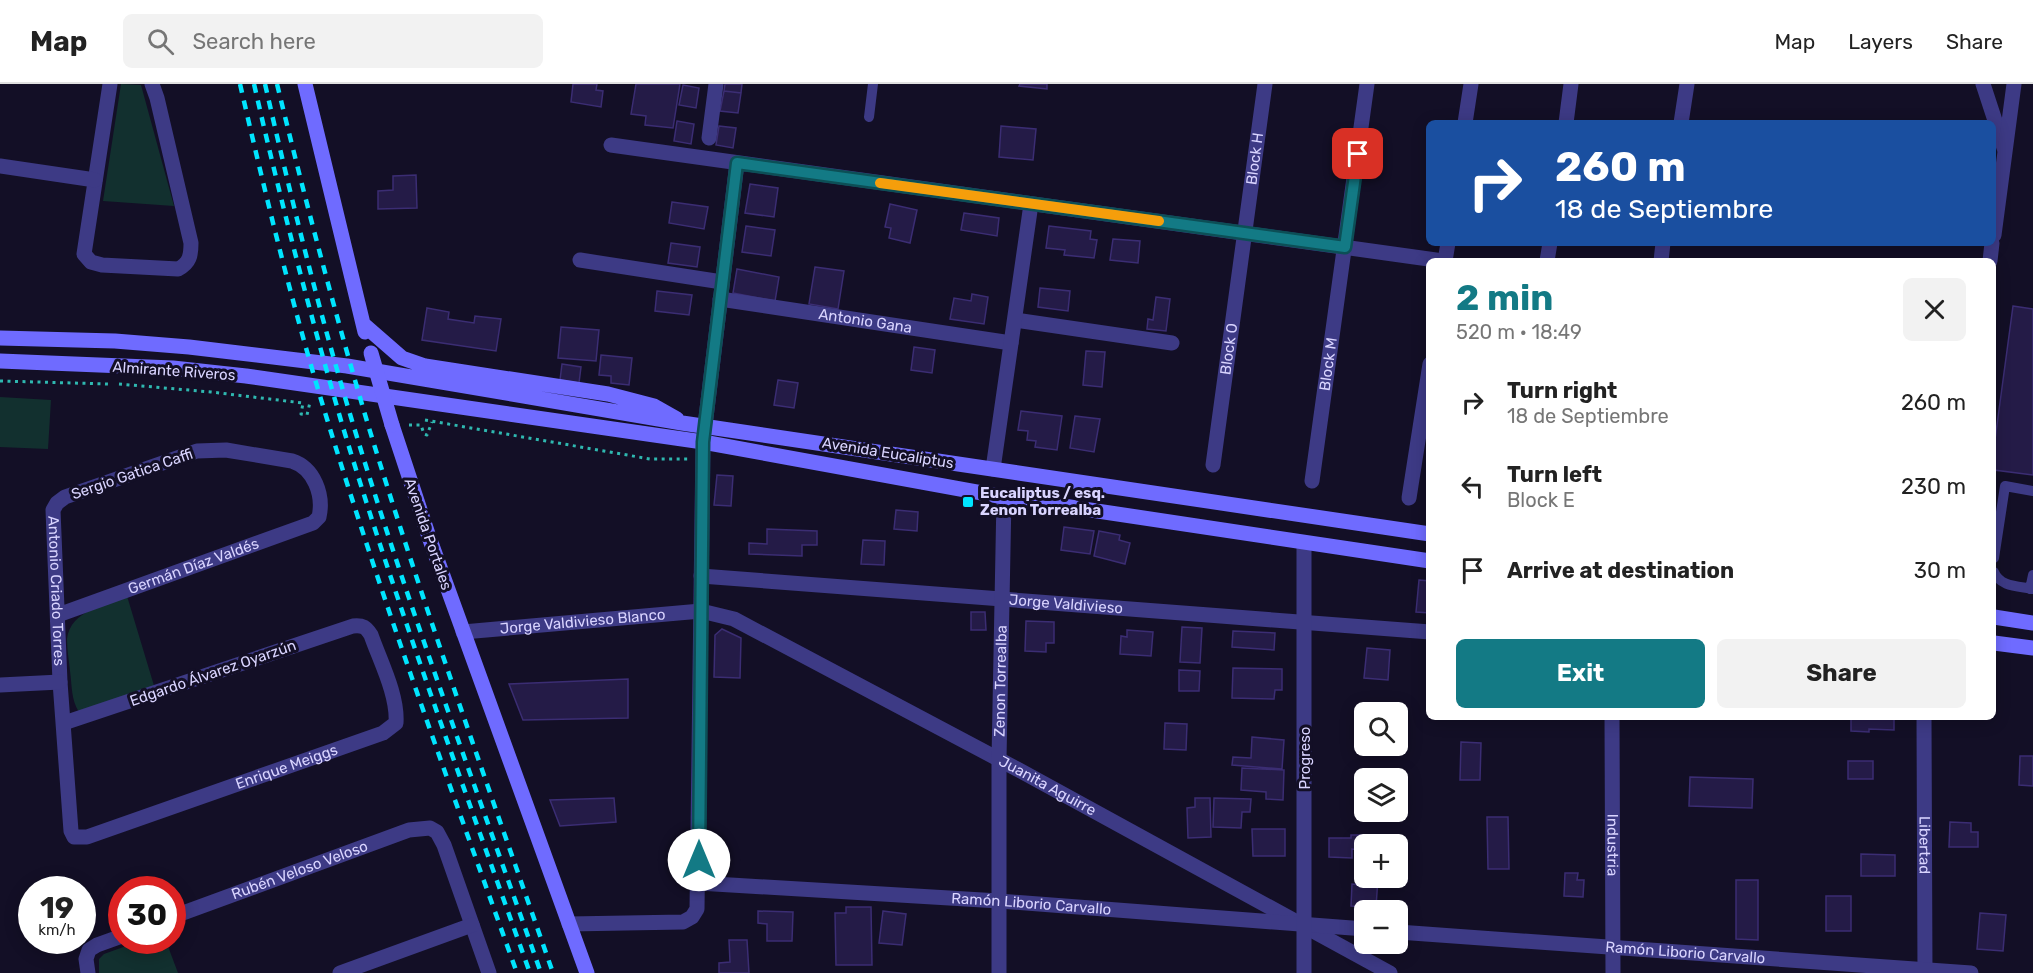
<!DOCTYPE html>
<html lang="en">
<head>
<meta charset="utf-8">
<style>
	body { margin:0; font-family:Rubik,sans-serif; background:#f2f2f2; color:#222; height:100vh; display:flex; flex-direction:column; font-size:22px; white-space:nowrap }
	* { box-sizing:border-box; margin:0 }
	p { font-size:20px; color:#767676 }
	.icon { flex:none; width:33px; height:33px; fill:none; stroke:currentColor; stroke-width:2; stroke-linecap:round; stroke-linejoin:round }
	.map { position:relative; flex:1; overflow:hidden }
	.sheet { position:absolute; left:1426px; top:174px; width:570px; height:462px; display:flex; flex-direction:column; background:#fff; border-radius:9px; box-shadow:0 3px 15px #0003 }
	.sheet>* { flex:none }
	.guide { position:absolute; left:1426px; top:36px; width:570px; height:126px; border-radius:9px; box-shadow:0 3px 15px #0003; background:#1a4fa0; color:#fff; overflow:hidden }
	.buttons { position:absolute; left:1354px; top:618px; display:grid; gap:12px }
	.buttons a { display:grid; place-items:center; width:54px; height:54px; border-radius:9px; background:#fff; box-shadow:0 3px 15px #0003; font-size:30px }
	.speed { position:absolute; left:18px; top:792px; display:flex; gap:12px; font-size:30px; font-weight:700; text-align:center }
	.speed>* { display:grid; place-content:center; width:78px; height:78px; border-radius:50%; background:#fff; box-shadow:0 3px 15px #0003; line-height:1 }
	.speed small { font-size:15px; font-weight:400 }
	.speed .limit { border:9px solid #d22; background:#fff; color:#111 }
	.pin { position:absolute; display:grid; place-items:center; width:51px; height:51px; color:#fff; margin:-26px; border-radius:12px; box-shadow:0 3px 9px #0006 }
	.me { position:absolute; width:66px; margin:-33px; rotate:0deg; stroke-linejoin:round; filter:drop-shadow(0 0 4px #0008) }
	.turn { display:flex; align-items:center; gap:21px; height:126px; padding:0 30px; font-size:27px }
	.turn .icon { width:78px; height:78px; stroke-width:2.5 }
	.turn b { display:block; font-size:42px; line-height:51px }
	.round { display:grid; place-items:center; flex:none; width:63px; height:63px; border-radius:9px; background:#f2f2f2 }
	.overview { display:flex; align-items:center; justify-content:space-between; height:102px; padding:0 30px }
	h1 { font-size:36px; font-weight:700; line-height:45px; color:#137a85 }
	.action { display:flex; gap:12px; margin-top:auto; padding:12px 30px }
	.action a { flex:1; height:69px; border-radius:9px; background:#137a85; color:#fff; font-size:24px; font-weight:700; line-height:69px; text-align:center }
	.action a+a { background:#f2f2f2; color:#222 }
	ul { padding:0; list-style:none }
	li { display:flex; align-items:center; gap:18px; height:84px; padding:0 30px }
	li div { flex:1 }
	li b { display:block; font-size:22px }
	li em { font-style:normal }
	header { display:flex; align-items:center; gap:36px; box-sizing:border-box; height:84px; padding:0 30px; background:#fff; border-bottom:2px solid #e0e0e0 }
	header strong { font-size:28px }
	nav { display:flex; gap:33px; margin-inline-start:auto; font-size:21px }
	.search { width:420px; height:54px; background:#f2f2f2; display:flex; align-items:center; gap:15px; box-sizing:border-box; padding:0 21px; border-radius:9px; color:#767676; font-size:22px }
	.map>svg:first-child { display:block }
</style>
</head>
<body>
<header>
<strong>Map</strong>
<div class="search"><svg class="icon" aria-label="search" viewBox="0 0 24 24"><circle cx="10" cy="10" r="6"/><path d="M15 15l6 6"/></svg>Search here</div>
<nav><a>Map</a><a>Layers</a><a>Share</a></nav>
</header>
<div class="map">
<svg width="2033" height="889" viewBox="0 0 2033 889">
	<rect width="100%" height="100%" fill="#130f26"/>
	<path fill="#12302f" d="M 121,0 L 141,1 L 174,122 L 103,117 Z
		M 0,313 L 51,316 L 48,365 L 0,363 Z
		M 127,512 L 155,605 L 79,628 C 71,616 72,601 70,587 C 69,577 67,566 67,555 C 70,527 106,520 127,512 Z
		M 140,857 L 166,857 L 178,889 L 99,889 L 99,875 L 104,870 Z"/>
	<path fill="#241b47" stroke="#3b2d73" stroke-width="1.5" d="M 573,0 L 597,0 L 596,6 L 603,7 L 601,23 L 571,18 Z
		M 636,0 L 680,0 L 673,44 L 645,41 L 646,32 L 631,30 Z
		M 725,0 L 742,0 L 741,9 L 724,7 Z
		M 1020,0 L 1047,0 L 1047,5 L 1019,2 Z
		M 683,1 L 699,4 L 696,24 L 679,21 Z
		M 724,7 L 741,9 L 738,29 L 720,27 Z
		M 677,37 L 694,40 L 691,60 L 674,57 Z
		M 719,42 L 736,44 L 733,64 L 716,61 Z
		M 1001,42 L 1036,45 L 1033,76 L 999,73 Z
		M 416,91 L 417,124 L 378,125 L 378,107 L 393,106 L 393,92 Z
		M 750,100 L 778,104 L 774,133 L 745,129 Z
		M 672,118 L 708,123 L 704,145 L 669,139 Z
		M 890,120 L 917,126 L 910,159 L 889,154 L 891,144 L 885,143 Z
		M 964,129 L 999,134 L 997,152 L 961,146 Z
		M 746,142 L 775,146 L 771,172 L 742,168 Z
		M 1049,142 L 1091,147 L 1090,155 L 1097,156 L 1094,174 L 1064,171 L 1065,166 L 1046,164 Z
		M 1113,155 L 1140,157 L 1138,179 L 1110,176 Z
		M 671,159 L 700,163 L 697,183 L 668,179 Z
		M 815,183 L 844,187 L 838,225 L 809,220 Z
		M 737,185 L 779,193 L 775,217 L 733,209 Z
		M 1040,204 L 1070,207 L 1068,227 L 1038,223 Z
		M 657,207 L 692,211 L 689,231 L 655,227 Z
		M 972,210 L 988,213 L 984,240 L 950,235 L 954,214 L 971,217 Z
		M 1156,213 L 1170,215 L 1166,247 L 1147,245 L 1148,235 L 1153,236 Z
		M 2013,222 L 2033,225 L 2033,391 L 1994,386 L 1994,363 Z
		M 427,224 L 449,228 L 448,235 L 474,239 L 475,232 L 501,235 L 496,267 L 422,256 Z
		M 561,243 L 599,246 L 596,277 L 558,274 Z
		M 914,263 L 935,266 L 932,289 L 911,286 Z
		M 1086,267 L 1105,268 L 1102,303 L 1083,301 Z
		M 601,271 L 632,274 L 629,301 L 611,299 L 611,292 L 599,291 Z
		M 562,280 L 581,283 L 579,299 L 560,296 Z
		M 778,296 L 798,299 L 794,324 L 774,321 Z
		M 1021,327 L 1062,332 L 1057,366 L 1035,363 L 1036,357 L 1027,356 L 1028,347 L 1018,346 Z
		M 1075,332 L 1100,335 L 1094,368 L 1070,364 Z
		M 717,391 L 733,392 L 731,422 L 714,421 Z
		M 896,426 L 918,428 L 917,447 L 894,445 Z
		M 1064,443 L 1094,447 L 1090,470 L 1061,466 Z
		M 767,445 L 817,447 L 817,461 L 802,461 L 802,472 L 749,470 L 749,459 L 767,460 Z
		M 1099,447 L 1120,451 L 1119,456 L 1130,459 L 1125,480 L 1094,472 Z
		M 863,456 L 885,457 L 884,481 L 861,480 Z
		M 1419,496 L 1430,497 L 1430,529 L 1416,528 Z
		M 971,528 L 985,528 L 986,546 L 971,546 Z
		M 1026,537 L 1054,538 L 1054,559 L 1046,559 L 1046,568 L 1025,567 Z
		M 1182,543 L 1202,544 L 1200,579 L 1180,578 Z
		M 722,545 L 741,554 L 740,594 L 714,593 L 715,551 Z
		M 1127,546 L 1153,548 L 1151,572 L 1120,570 L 1121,552 L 1127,553 Z
		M 1233,547 L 1275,549 L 1274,566 L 1232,563 Z
		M 1367,564 L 1390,566 L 1388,596 L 1364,594 Z
		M 1233,584 L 1282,585 L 1282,606 L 1275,606 L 1274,615 L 1232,614 Z
		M 1179,586 L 1200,587 L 1199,607 L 1179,607 Z
		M 628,595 L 628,634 L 523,636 L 509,600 Z
		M 1851,633 L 1894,633 L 1894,646 L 1869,645 L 1869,648 L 1851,647 Z
		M 1165,639 L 1187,640 L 1186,666 L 1164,665 Z
		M 1252,653 L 1284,656 L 1282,685 L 1232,681 L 1233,673 L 1251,674 Z
		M 1461,658 L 1481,659 L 1480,696 L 1460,696 Z
		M 2020,672 L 2033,672 L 2033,702 L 2019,701 Z
		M 1848,677 L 1873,677 L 1873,695 L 1848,695 Z
		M 1242,684 L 1284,686 L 1283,716 L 1266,715 L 1266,708 L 1241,706 Z
		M 1690,693 L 1753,695 L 1752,724 L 1689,722 Z
		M 614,714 L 616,738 L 560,742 L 550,716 Z
		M 1195,714 L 1210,714 L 1211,753 L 1188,754 L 1187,724 L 1195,723 Z
		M 1214,714 L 1251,715 L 1250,728 L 1242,728 L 1241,744 L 1213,743 Z
		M 1487,733 L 1508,733 L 1509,785 L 1488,785 Z
		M 1950,738 L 1971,739 L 1971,748 L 1978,748 L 1978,763 L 1949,763 Z
		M 1252,745 L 1285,745 L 1285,772 L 1253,772 Z
		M 1351,751 L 1362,751 L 1362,766 L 1352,765 L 1352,774 L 1329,773 L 1329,754 L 1351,754 Z
		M 1861,770 L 1895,771 L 1895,792 L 1861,792 Z
		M 1364,783 L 1365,794 L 1378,794 L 1376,823 L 1351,822 L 1352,800 L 1363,801 Z
		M 1565,789 L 1578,789 L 1577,796 L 1584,796 L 1583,813 L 1564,812 Z
		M 1736,796 L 1758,796 L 1758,856 L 1736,855 Z
		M 1826,812 L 1851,812 L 1851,847 L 1826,847 Z
		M 846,823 L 871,823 L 872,881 L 836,881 L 835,829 L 846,829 Z
		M 758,827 L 793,828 L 792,857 L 767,857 L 767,840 L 758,839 Z
		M 883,827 L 906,830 L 902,861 L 879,859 Z
		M 1980,829 L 2006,831 L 2003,867 L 1977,865 Z
		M 729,856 L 747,856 L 749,889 L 719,889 L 719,879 L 730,878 Z"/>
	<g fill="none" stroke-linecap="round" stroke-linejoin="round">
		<path stroke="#2fb8b0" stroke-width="3" stroke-dasharray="3 4.5" stroke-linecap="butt" d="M 0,297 L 109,300
			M 119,300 L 211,308 L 303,319 L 301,330 L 307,331 L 310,318
			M 425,336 L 650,375 L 689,375
			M 409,341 L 421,341 L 424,350 L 427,351 L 432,338"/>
		<path stroke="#3d3a85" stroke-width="10" d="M 869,33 L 873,0
			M 1994,474 L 2005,402 L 2033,407
			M 1994,488 C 2000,503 2019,502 2033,505
			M 2030,505 L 2033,491"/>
		<g stroke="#3d3a85" stroke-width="15">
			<path d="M 110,0 L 84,170 L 91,178 L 102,181 L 178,185 C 190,179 191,171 191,159 L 157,14 L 152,0"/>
			<path d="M 1983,0 L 2004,64"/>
			<path d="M 1465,39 L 1471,0"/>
			<path d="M 1566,39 L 1571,0"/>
			<path d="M 1681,39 L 1687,0"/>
			<path d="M 709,54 L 716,0"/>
			<path d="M 611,61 L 1443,177"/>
			<path d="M 0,82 L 95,96"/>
			<path d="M 1994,151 L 2014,0"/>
			<path d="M 580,176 L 722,198"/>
			<path d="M 1445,177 L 1448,159"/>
			<path d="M 1547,177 L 1550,159"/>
			<path d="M 1661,177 L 1663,159"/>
			<path d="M 1990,177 L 1992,159"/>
			<path id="s1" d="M 720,215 L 1011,259"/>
			<path d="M 1015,236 L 1172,259"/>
			<path id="s2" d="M 1213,381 L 1265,0"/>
			<path d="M 993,385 L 1031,120"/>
			<path id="s3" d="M 1312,397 L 1367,0"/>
			<path d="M 1409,414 L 1430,280"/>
			<path id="s4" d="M 701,492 L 1430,548"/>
			<path id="s5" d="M 58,531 L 313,439 L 319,433 C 324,411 314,384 292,377 L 226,366 L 197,367 L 65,413 L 57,419 L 53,426 L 60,598 L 71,747 L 74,753 L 87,753 L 383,649 L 396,639 C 398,611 380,577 371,551 C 366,543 363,541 353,542 L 64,639"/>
			<path id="s6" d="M 463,548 L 701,527 L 734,535 L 1017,685 L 1390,889"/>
			<path d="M 0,601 L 60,598"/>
			<path id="s7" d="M 1612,633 L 1613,889"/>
			<path id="s8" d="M 1924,633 L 1925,889"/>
			<path id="s9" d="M 698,799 L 999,817 L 1365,845"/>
			<path id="s10" d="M 172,833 L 409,746 L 430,744 L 437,748 L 444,761 L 489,889"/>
			<path d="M 569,840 L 683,838 L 692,833 L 697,825 L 703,358 L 737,79"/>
			<path id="s11" d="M 1398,848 L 1971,889"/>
			<path d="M 88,889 L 86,875 L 89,866 L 97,861 L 122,852"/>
			<path d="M 340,889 L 472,841"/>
			<path id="s12" d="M 999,889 L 999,675 L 1004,413"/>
			<path d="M 1304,889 L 1304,459"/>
		</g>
		<path stroke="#6f6bff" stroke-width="15" d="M 305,0 L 365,248
			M 363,240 L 402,274 L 425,282 L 608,310 L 654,322 L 677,335
			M 0,254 L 115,257 L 189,263 L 347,282 L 682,339 L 1430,450
			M 0,277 L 173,284 L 246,292 L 703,358 L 1004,413 L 1430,477
			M 392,341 L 429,453 L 587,889
			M 1994,533 L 2033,539
			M 1994,559 L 2033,564"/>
		<path stroke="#00e5ff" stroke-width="4.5" stroke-dasharray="9 8" stroke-linecap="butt" d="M 240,0 C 266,113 293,225 327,335 C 384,522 451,705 517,889
			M 254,0 C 280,114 309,227 342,340 C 398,525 465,707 530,889
			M 265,0 C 291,114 319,228 353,340 C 409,525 477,707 541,889
			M 277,0 C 305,115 335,230 369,344 C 425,527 490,708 553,889"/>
		<path stroke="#6f6bff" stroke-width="15" d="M 371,269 L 392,341"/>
	</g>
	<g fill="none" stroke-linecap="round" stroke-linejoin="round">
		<defs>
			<path id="route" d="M 699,776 L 703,358 L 737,79 L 1345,163 L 1358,70"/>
		</defs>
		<use href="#route" stroke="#0c4f56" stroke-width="15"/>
		<use href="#route" stroke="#137a85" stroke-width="10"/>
		<path stroke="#f59e0b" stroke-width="10" d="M 880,99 L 1159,137"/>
	</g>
	<rect fill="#00e5ff" stroke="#130f26" stroke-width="2" x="962" y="412" width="12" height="12" rx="3"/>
	<g text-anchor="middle" stroke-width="6" stroke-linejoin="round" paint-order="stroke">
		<g font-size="15" fill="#d9d4ff" stroke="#130f26">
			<text dy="5" stroke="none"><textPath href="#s2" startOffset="309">Block H</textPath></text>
			<text dy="5" stroke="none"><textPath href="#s1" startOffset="147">Antonio Gana</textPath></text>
			<text dy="5" stroke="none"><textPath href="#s2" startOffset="117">Block O</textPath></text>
			<text dy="5" stroke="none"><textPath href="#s3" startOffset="118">Block M</textPath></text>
			<text transform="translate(174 287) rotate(4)" y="5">Almirante Riveros</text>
			<text transform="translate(888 369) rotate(9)" y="5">Avenida Eucaliptus</text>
			<text transform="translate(132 390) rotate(-19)" y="5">Sergio Gatica Caffi</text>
			<text transform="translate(428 450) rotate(71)" y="5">Avenida Portales</text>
			<text dy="5" stroke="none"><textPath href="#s5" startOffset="144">Germán Díaz Valdés</textPath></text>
			<text dy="5" stroke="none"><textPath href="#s5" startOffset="682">Antonio Criado Torres</textPath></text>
			<text dy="5" stroke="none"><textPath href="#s4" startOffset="366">Jorge Valdivieso</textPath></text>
			<text dy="5" stroke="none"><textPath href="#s6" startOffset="120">Jorge Valdivieso Blanco</textPath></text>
			<text transform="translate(213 589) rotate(-19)" y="5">Edgardo Álvarez Oyarzún</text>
			<text dy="5" stroke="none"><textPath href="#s12" startOffset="292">Zenon Torrealba</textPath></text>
			<text transform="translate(1305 674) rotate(-90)" y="5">Progreso</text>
			<text dy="5" stroke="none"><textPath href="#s5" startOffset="1154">Enrique Meiggs</textPath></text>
			<text dy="5" stroke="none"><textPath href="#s6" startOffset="628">Juanita Aguirre</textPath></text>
			<text dy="5" stroke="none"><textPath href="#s7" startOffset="128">Industria</textPath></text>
			<text dy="5" stroke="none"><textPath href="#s8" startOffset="128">Libertad</textPath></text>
			<text dy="5" stroke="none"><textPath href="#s10" startOffset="136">Rubén Veloso Veloso</textPath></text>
			<text dy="5" stroke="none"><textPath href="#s9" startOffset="334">Ramón Liborio Carvallo</textPath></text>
			<text dy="5" stroke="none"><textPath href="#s11" startOffset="288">Ramón Liborio Carvallo</textPath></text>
		</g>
		<g font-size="15" font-weight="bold" fill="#d9d4ff" stroke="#130f26" text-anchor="start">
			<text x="980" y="414">Eucaliptus / esq.<tspan x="980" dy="17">Zenon Torrealba</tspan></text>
		</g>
	</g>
</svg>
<div class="buttons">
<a><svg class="icon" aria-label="search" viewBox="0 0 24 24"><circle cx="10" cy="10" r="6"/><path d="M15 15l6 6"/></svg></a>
<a><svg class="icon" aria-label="layers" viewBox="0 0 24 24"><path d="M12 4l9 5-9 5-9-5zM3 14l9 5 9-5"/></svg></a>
<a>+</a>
<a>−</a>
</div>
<div class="speed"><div>19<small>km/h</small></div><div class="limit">30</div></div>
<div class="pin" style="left:1358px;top:70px;background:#d93025"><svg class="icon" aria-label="arrive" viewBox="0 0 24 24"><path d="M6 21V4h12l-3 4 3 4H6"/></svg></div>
<svg class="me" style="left:699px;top:776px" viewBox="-20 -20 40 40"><circle r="19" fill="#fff"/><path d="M0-13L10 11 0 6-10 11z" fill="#137a85"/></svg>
<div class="guide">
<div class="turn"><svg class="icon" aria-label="right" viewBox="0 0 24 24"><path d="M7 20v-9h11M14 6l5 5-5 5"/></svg><div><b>260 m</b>18 de Septiembre</div></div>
</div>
<section class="sheet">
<div class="overview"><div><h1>2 min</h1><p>520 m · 18:49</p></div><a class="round"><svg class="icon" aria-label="close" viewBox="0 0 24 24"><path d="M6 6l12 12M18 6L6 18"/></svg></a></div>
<ul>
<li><svg class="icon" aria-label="right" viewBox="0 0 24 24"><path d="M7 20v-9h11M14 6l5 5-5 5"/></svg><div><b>Turn right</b><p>18 de Septiembre</p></div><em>260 m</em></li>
<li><svg class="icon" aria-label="left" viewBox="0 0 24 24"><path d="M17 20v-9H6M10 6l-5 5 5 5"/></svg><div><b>Turn left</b><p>Block E</p></div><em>230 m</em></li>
<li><svg class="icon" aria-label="arrive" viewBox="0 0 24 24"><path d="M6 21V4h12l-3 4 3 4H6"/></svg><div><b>Arrive at destination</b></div><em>30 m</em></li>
</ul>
<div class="action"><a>Exit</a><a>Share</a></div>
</section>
</div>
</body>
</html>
